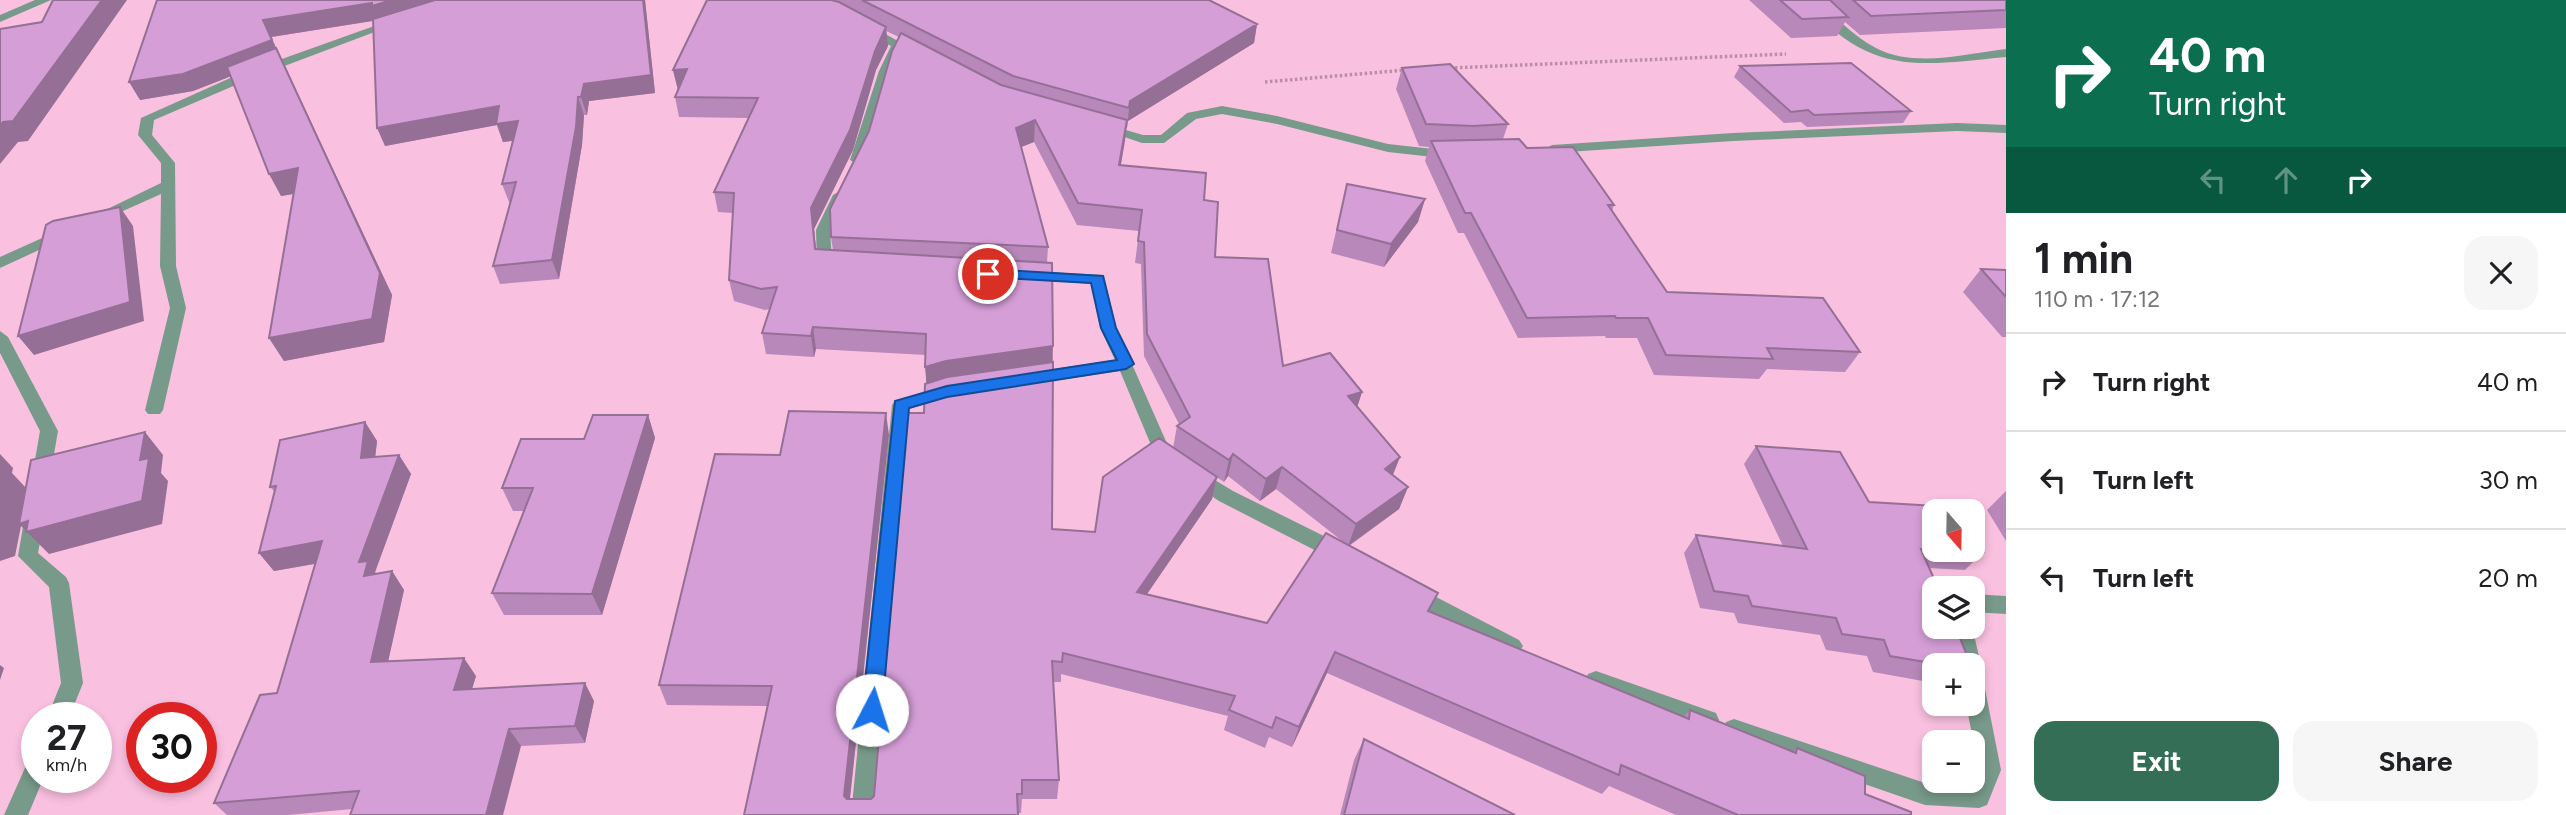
<!DOCTYPE html>
<html lang="en">
<head>
<meta charset="utf-8">
<style>
	body { margin:0; font-family:Figtree,sans-serif; background:#f6f6f6; color:#202124; height:100vh; display:flex; flex-direction:column; font-size:26px; white-space:nowrap }
	* { box-sizing:border-box; margin:0 }
	p { font-size:23px; color:#757577 }
	.icon { flex:none; width:38px; height:38px; fill:none; stroke:currentColor; stroke-width:2; stroke-linecap:round; stroke-linejoin:round }
	.map { position:relative; flex:1; overflow:hidden }
	.side { display:flex; flex-direction:column; background:#fff; width:560px }
	.side>* { flex:none }
	.hud { background:#0b6e4f; color:#fff; overflow:hidden }
	.needle { width:46px; rotate:160deg }
	.fabs { position:absolute; left:1922px; top:499px; display:grid; gap:14px }
	.fabs a { display:grid; place-items:center; width:63px; height:63px; border-radius:14px; background:#fff; box-shadow:0 4px 10px #0003; font-size:35px }
	.speed { position:absolute; left:21px; top:702px; display:flex; gap:14px; font-size:35px; font-weight:700; text-align:center }
	.speed>* { display:grid; place-content:center; width:91px; height:91px; border-radius:50%; background:#fff; box-shadow:0 4px 10px #0003; line-height:1 }
	.speed small { font-size:18px; font-weight:400 }
	.speed .limit { border:10px solid #d22; background:#fff; color:#111 }
	.pin { position:absolute; display:grid; place-items:center; width:60px; height:60px; color:#fff; margin:-30px; border:4px solid #fff; border-radius:50%; box-shadow:0 2px 7px #0007 }
	.me { position:absolute; width:77px; margin:-38px; rotate:5deg; stroke-linejoin:round; filter:drop-shadow(0 0 5px #0008) }
	.turn { display:flex; align-items:center; gap:24px; height:147px; padding:0 28px; font-size:32px }
	.turn .icon { width:91px; height:91px; stroke-width:2.5 }
	.turn b { display:block; font-size:49px; line-height:60px }
	.lanes { display:flex; align-items:center; height:66px; padding:0 28px; background:#0003; justify-content:center; gap:35px; direction:ltr }
	.lanes .off { opacity:.35 }
	.round { display:grid; place-items:center; flex:none; width:74px; height:74px; border-radius:21px; background:#f6f6f6 }
	.overview { display:flex; align-items:center; justify-content:space-between; height:119px; padding:0 28px }
	h1 { font-size:42px; font-weight:700; line-height:52px }
	.primary-button { display:flex; gap:14px; margin-top:auto; padding:14px 28px }
	.primary-button a { flex:1; height:80px; border-radius:21px; background:#346e57; color:#fff; font-size:28px; font-weight:700; line-height:80px; text-align:center }
	.primary-button a+a { background:#f6f6f6; color:#202124 }
	ul { padding:0; list-style:none }
	li { display:flex; align-items:center; gap:21px; height:98px; padding:0 28px; border-top:2px solid #e0e0e0 }
	li div { flex:1 }
	li b { display:block; font-size:26px }
	li em { font-style:normal }
	main { display:flex; flex:1; min-height:0 }
	.map>svg:first-child { display:block }
</style>
</head>
<body>
<main>
<div class="map">
<svg width="2006" height="815" viewBox="0 0 2006 815">
	<rect width="100%" height="100%" fill="#fac0e0"/>
	<g fill="none" stroke-linecap="round" stroke-linejoin="round">
		<path stroke="#bb8da7" stroke-width="3.5" stroke-dasharray="2.5 2.5" stroke-linecap="butt" d="M 1450,68 L 1786,54
			M 1265,82 L 1406,70"/>
		<path fill="#789a8a" fill-rule="evenodd" d="M 35,0 L 51,0 L 0,22 L 0,15 Z
			M 1803,0 L 1816,0 C 1835,16 1853,36 1876,48 C 1914,68 1965,54 2006,49 L 2006,57 C 1915,66 1870,76 1803,0 Z
			M 391,20 L 401,22 L 245,81 L 154,120 L 152,135 L 175,163 L 176,266 L 186,308 L 163,410 L 160,414 L 148,414 L 145,410 L 170,308 L 160,266 L 161,194 L 103,220 L 98,221 L 91,217 L 161,183 L 161,163 L 138,135 L 141,118 L 237,75 Z
			M 863,26 L 871,26 L 923,55 L 917,59 L 900,51 L 891,71 L 864,160 L 857,164 L 850,160 L 879,71 L 891,46 L 863,32 Z
			M 1222,106 L 1277,116 L 1388,144 L 1451,151 L 1458,155 L 1451,159 L 1388,152 L 1277,124 L 1222,114 L 1196,119 L 1164,143 L 1142,143 L 1098,128 L 1105,124 L 1143,135 L 1161,135 L 1187,113 Z
			M 1957,123 L 2006,125 L 2006,133 L 1957,131 L 1733,141 L 1552,153 L 1545,149 L 1552,145 L 1733,133 Z
			M 840,191 L 847,195 L 830,230 L 832,261 L 839,265 L 836,268 L 825,270 L 817,265 L 816,230 L 833,195 Z
			M 60,230 L 65,232 L 67,235 L 65,238 L 0,268 L 0,257 Z
			M 1030,271 L 1104,275 L 1116,328 L 1169,448 L 1178,457 L 1175,462 L 1169,464 L 1156,457 L 1120,371 L 1032,384 L 1026,382 L 1023,378 L 1026,374 L 1032,372 L 1115,360 L 1100,328 L 1091,284 L 1025,279 L 1022,276 L 1025,273 Z
			M 0,331 L 8,337 L 58,431 L 50,477 L 48,482 L 34,482 L 32,477 L 40,431 L 0,353 Z
			M 946,386 L 955,392 L 952,396 L 909,409 L 875,815 L 851,815 L 892,405 L 895,401 Z
			M 1195,468 L 1233,491 L 1346,547 L 1349,553 L 1346,559 L 1339,561 L 1332,559 L 1219,501 L 1188,480 L 1186,475 L 1188,470 Z
			M 35,507 L 42,510 L 45,515 L 38,553 L 66,577 L 69,583 L 83,683 L 69,718 L 47,718 L 61,683 L 49,587 L 18,556 L 25,515 L 28,510 Z
			M 1413,585 L 1519,640 L 1523,646 L 1519,652 L 1512,655 L 1505,652 L 1406,599 L 1403,593 L 1406,587 Z
			M 1972,594 L 2006,596 L 2006,614 L 1972,612 Z
			M 1952,626 L 1972,626 L 1981,665 L 1978,671 L 1983,679 L 2001,770 L 1987,805 L 1979,808 L 1925,805 L 1726,736 L 1723,729 L 1726,722 L 1734,719 L 1925,783 L 1972,785 L 1979,770 L 1966,704 L 1972,704 L 1972,665 L 1959,665 Z
			M 1596,671 L 1716,713 L 1719,720 L 1716,727 L 1708,730 L 1588,688 L 1585,681 L 1588,674 Z
			M 37,756 L 37,777 L 44,777 L 28,815 L 4,815 L 29,759 Z"/>
	</g>
	<path fill="#b788b9" fill-rule="evenodd" d="M 157,0 L 645,0 L 655,93 L 589,101 L 587,115 L 584,115 L 582,145 L 559,279 L 500,284 L 493,266 L 510,202 L 509,202 L 502,184 L 513,141 L 503,142 L 497,125 L 385,146 L 373,21 L 271,37 L 392,295 L 384,342 L 284,361 L 269,338 L 294,194 L 281,196 L 231,76 L 193,91 L 140,100 Z
		M 707,0 L 1209,0 L 1257,24 L 1254,43 L 1128,121 L 1127,128 L 1126,128 L 1121,165 L 1204,200 L 1215,257 L 1283,366 L 1362,392 L 1357,407 L 1400,457 L 1393,475 L 1408,487 L 1399,509 L 1349,546 L 1438,593 L 1429,611 L 1683,717 L 1690,710 L 1793,752 L 1797,748 L 1865,794 L 1911,815 L 1676,815 L 1609,786 L 1602,794 L 1327,673 L 1292,747 L 1269,737 L 1265,748 L 1224,730 L 1228,716 L 1061,674 L 1061,682 L 1053,682 L 1059,780 L 1057,799 L 1022,799 L 1021,813 L 744,815 L 767,706 L 667,705 L 659,685 L 780,455 L 889,435 L 850,799 L 871,799 L 874,796 L 924,413 L 926,384 L 926,355 L 816,349 L 814,357 L 766,354 L 762,333 L 770,309 L 765,310 L 734,301 L 729,280 L 733,213 L 718,212 L 714,192 L 749,118 L 679,117 L 675,97 L 678,90 L 673,70 ZM 886,31 L 899,37 L 869,131 L 831,237 L 833,250 L 816,249 L 814,229 L 853,150 L 876,70 L 888,46 ZM 1034,142 L 1077,225 L 1139,231 L 1135,263 L 1141,264 L 1144,356 L 1179,424 L 1177,426 L 1173,448 L 1224,482 L 1228,476 L 1260,501 L 1276,489 L 1346,544 L 1267,623 L 1147,594 L 1212,499 L 1217,477 L 1095,532 L 1052,529 L 1053,362 L 1047,263 L 1048,247 L 1021,147 Z
		M 1749,0 L 2006,0 L 2006,28 L 1860,35 L 1845,22 L 1837,36 L 1791,38 Z
		M 1740,66 L 1911,111 L 1903,123 L 1807,127 L 1801,122 L 1784,123 L 1734,77 Z
		M 1402,68 L 1508,124 L 1503,139 L 1527,148 L 1614,205 L 1612,211 L 1667,292 L 1860,352 L 1845,372 L 1767,369 L 1759,379 L 1654,375 L 1637,338 L 1606,338 L 1605,336 L 1518,338 L 1464,233 L 1458,233 L 1425,161 L 1429,147 L 1419,146 L 1396,89 Z
		M 1347,184 L 1425,199 L 1418,222 L 1384,267 L 1331,253 Z
		M 1981,269 L 2006,270 L 2006,337 L 2002,337 L 1963,292 Z
		M 648,415 L 655,438 L 602,615 L 504,615 L 492,593 L 524,511 L 513,511 L 502,488 L 584,439 Z
		M 365,422 L 377,441 L 375,457 L 399,455 L 411,474 L 375,572 L 376,574 L 392,571 L 404,590 L 388,661 L 476,676 L 472,689 L 594,701 L 585,743 L 521,746 L 352,809 L 288,815 L 227,815 L 214,803 L 277,693 L 315,564 L 274,571 L 259,553 L 275,492 L 270,487 Z
		M 1756,446 L 1869,502 L 1983,552 L 1965,570 L 1929,568 L 1971,665 L 1934,665 L 1934,683 L 1873,672 L 1867,656 L 1826,650 L 1820,635 L 1738,623 L 1734,613 L 1700,608 L 1684,553 L 1696,535 L 1783,546 L 1744,464 Z
		M 2006,491 L 2006,541 L 1987,510 Z
		M 1364,739 L 1515,815 L 1340,815 L 1354,760 Z"/>
	<path fill="#956f96" d="M 102,0 L 127,0 L 28,141 L 18,142 L 0,164 L 0,126 Z
		M 392,0 L 458,0 L 378,20 L 271,37 L 392,295 L 384,342 L 284,361 L 269,338 L 372,319 L 280,57 L 193,91 L 140,100 L 129,82 L 263,20 Z
		M 643,0 L 645,0 L 655,93 L 589,101 L 587,115 L 581,97 L 584,84 Z
		M 1257,24 L 1254,43 L 1128,121 L 1127,128 L 1130,101 Z
		M 886,27 L 888,46 L 876,70 L 853,150 L 814,229 L 818,270 L 811,208 L 875,51 Z
		M 687,69 L 678,90 L 673,70 Z
		M 578,97 L 584,115 L 582,145 L 559,279 L 552,260 Z
		M 499,106 L 518,121 L 524,139 L 503,142 L 497,125 L 385,146 L 377,128 Z
		M 1035,120 L 1034,142 L 1016,149 L 1016,128 Z
		M 1127,120 L 1125,141 L 1117,186 L 1119,165 Z
		M 298,168 L 310,191 L 281,196 L 269,174 Z
		M 1425,199 L 1418,222 L 1384,267 L 1391,244 Z
		M 120,207 L 133,226 L 144,321 L 34,355 L 18,336 Z
		M 813,327 L 816,349 L 814,357 L 811,336 Z
		M 1053,346 L 1052,367 L 927,389 L 925,367 L 946,361 Z
		M 1362,392 L 1355,414 L 1348,396 Z
		M 886,413 L 889,435 L 848,815 L 844,796 Z
		M 648,415 L 655,438 L 602,615 L 592,594 Z
		M 365,422 L 377,441 L 373,477 L 361,458 Z
		M 145,432 L 163,455 L 161,473 L 168,481 L 162,524 L 49,554 L 21,526 L 15,556 L 0,561 L 0,454 L 13,468 L 12,473 L 27,489 L 140,460 Z
		M 1233,454 L 1228,476 L 1224,482 L 1229,460 Z
		M 399,455 L 411,474 L 375,572 L 381,580 L 364,576 L 359,562 Z
		M 1400,457 L 1391,479 L 1385,469 Z
		M 1282,467 L 1276,489 L 1260,501 L 1266,479 Z
		M 1217,477 L 1212,499 L 1134,613 L 1137,592 Z
		M 1408,487 L 1399,509 L 1348,546 L 1356,524 Z
		M 322,541 L 335,560 L 274,571 L 259,553 Z
		M 392,571 L 404,590 L 384,680 L 371,662 Z
		M 1335,652 L 1327,673 L 1292,747 L 1299,727 Z
		M 464,658 L 476,676 L 466,708 L 454,690 Z
		M 0,665 L 4,668 L 0,680 Z
		M 585,683 L 594,701 L 585,743 L 575,726 Z
		M 509,729 L 521,746 L 503,815 L 486,815 Z"/>
	<path fill="#d59ed7" stroke="#956f96" stroke-width="2" d="M 53,0 L 102,0 L 13,121 L 3,122 L 0,126 L 0,29 L 42,22 Z
		M 157,0 L 392,0 L 372,6 L 372,3 L 263,20 L 272,40 L 183,74 L 129,82 Z
		M 435,0 L 643,0 L 651,75 L 584,84 L 581,97 L 578,97 L 576,127 L 552,260 L 493,266 L 516,182 L 502,184 L 518,121 L 496,124 L 499,106 L 377,128 L 373,19 Z
		M 707,0 L 831,0 L 839,2 L 886,27 L 875,51 L 850,130 L 811,208 L 815,249 L 1052,263 L 1053,346 L 946,361 L 925,367 L 926,334 L 813,327 L 811,336 L 762,333 L 777,287 L 761,289 L 729,280 L 734,193 L 714,192 L 758,98 L 675,97 L 687,69 L 673,70 Z
		M 862,0 L 1209,0 L 1257,24 L 1130,101 L 1129,108 L 1013,76 Z
		M 1780,0 L 1830,0 L 1848,17 L 1802,19 Z
		M 1853,0 L 2006,0 L 2006,10 L 1871,16 Z
		M 901,33 L 1001,85 L 1127,120 L 1119,165 L 1206,173 L 1204,200 L 1218,202 L 1215,257 L 1268,259 L 1283,366 L 1330,353 L 1362,392 L 1348,396 L 1400,457 L 1385,469 L 1408,487 L 1356,524 L 1282,467 L 1266,479 L 1233,454 L 1229,460 L 1177,426 L 1190,417 L 1147,334 L 1144,242 L 1138,241 L 1142,210 L 1078,203 L 1035,120 L 1016,128 L 1048,247 L 831,237 L 830,209 L 869,131 L 892,51 Z
		M 276,48 L 380,273 L 372,319 L 269,338 L 298,168 L 269,174 L 227,67 Z
		M 1851,63 L 1911,111 L 1814,115 L 1808,110 L 1791,112 L 1740,66 Z
		M 1450,64 L 1508,124 L 1473,126 L 1426,124 L 1402,68 Z
		M 1519,139 L 1527,148 L 1573,147 L 1614,205 L 1608,205 L 1667,292 L 1823,298 L 1860,352 L 1767,348 L 1773,359 L 1666,355 L 1648,318 L 1616,318 L 1615,316 L 1527,318 L 1471,213 L 1465,213 L 1431,141 Z
		M 1347,184 L 1425,199 L 1391,244 L 1337,230 Z
		M 120,207 L 130,302 L 18,336 L 46,225 L 53,221 Z
		M 1981,269 L 2006,270 L 2006,297 Z
		M 1053,362 L 1052,529 L 1095,532 L 1103,477 L 1159,438 L 1217,477 L 1137,592 L 1267,623 L 1326,533 L 1438,593 L 1428,611 L 1689,719 L 1690,710 L 1796,753 L 1797,748 L 1865,776 L 1865,794 L 1911,812 L 1911,815 L 1738,815 L 1621,765 L 1619,775 L 1335,652 L 1299,727 L 1276,717 L 1272,728 L 1229,710 L 1235,696 L 1063,653 L 1062,662 L 1052,661 L 1059,780 L 1022,780 L 1022,794 L 1017,794 L 1018,815 L 744,815 L 772,686 L 659,685 L 715,454 L 780,455 L 789,411 L 886,413 L 844,796 L 847,799 L 871,799 L 874,796 L 907,413 L 924,413 L 925,384 L 947,377 Z
		M 593,415 L 648,415 L 592,594 L 492,593 L 533,488 L 502,488 L 521,439 L 584,439 Z
		M 365,422 L 361,458 L 399,455 L 359,562 L 368,561 L 364,576 L 392,571 L 371,662 L 464,658 L 454,690 L 585,683 L 575,726 L 509,729 L 486,815 L 350,815 L 359,791 L 214,803 L 260,695 L 277,693 L 322,541 L 259,553 L 276,486 L 270,487 L 280,440 Z
		M 145,432 L 140,460 L 149,458 L 142,501 L 26,532 L 28,521 L 19,524 L 31,460 Z
		M 1756,446 L 1840,452 L 1869,502 L 1953,507 L 1956,511 L 1934,511 L 1934,550 L 1972,550 L 1972,536 L 1983,552 L 1921,549 L 1938,588 L 1934,588 L 1934,626 L 1955,626 L 1971,665 L 1943,665 L 1890,656 L 1884,640 L 1842,634 L 1836,618 L 1752,606 L 1748,596 L 1714,591 L 1696,535 L 1807,549 Z
		M 1364,739 L 1515,815 L 1344,815 Z"/>
	<path fill="#1a73e8" stroke="#114b97" stroke-width="2" d="M 988,269 L 1103,276 L 1116,328 L 1134,364 L 1126,369 L 947,397 L 909,408 L 882,710 L 879,717 L 872,720 L 865,717 L 862,710 L 895,401 L 947,386 L 1117,360 L 1101,328 L 1091,283 L 983,277 L 981,274 Z"/>
</svg>
<div class="fabs">
<a><svg class="needle" viewBox="-14 -14 28 28"><path d="M0-13l5 13h-10z" fill="#e53935"/><path d="M0 13l5-13h-10z" fill="#757577"/></svg></a>
<a><svg class="icon" aria-label="layers" viewBox="0 0 24 24"><path d="M12 4l9 5-9 5-9-5zM3 14l9 5 9-5"/></svg></a>
<a>+</a>
<a>−</a>
</div>
<div class="speed"><div>27<small>km/h</small></div><div class="limit">30</div></div>
<div class="pin" style="left:988px;top:274px;background:#d93025"><svg class="icon" aria-label="arrive" viewBox="0 0 24 24"><path d="M6 21V4h12l-3 4 3 4H6"/></svg></div>
<svg class="me" style="left:872px;top:710px" viewBox="-20 -20 40 40"><circle r="19" fill="#fff"/><path d="M0-13L10 11 0 6-10 11z" fill="#1a73e8"/></svg>
</div>
<section class="side">
<div class="hud">
<div class="turn"><svg class="icon" aria-label="right" viewBox="0 0 24 24"><path d="M7 20v-9h11M14 6l5 5-5 5"/></svg><div><b>40 m</b>Turn right</div></div>
<div class="lanes"><svg class="icon off" aria-label="left" viewBox="0 0 24 24"><path d="M17 20v-9H6M10 6l-5 5 5 5"/></svg><svg class="icon off" aria-label="ahead" viewBox="0 0 24 24"><path d="M12 20V5M6 11l6-6 6 6"/></svg><svg class="icon" aria-label="right" viewBox="0 0 24 24"><path d="M7 20v-9h11M14 6l5 5-5 5"/></svg></div>
</div>
<div class="overview"><div><h1>1 min</h1><p>110 m · 17:12</p></div><a class="round"><svg class="icon" aria-label="close" viewBox="0 0 24 24"><path d="M6 6l12 12M18 6L6 18"/></svg></a></div>
<ul>
<li><svg class="icon" aria-label="right" viewBox="0 0 24 24"><path d="M7 20v-9h11M14 6l5 5-5 5"/></svg><div><b>Turn right</b></div><em>40 m</em></li>
<li><svg class="icon" aria-label="left" viewBox="0 0 24 24"><path d="M17 20v-9H6M10 6l-5 5 5 5"/></svg><div><b>Turn left</b></div><em>30 m</em></li>
<li><svg class="icon" aria-label="left" viewBox="0 0 24 24"><path d="M17 20v-9H6M10 6l-5 5 5 5"/></svg><div><b>Turn left</b></div><em>20 m</em></li>
</ul>
<div class="primary-button"><a>Exit</a><a>Share</a></div>
</section>
</main>
</body>
</html>
